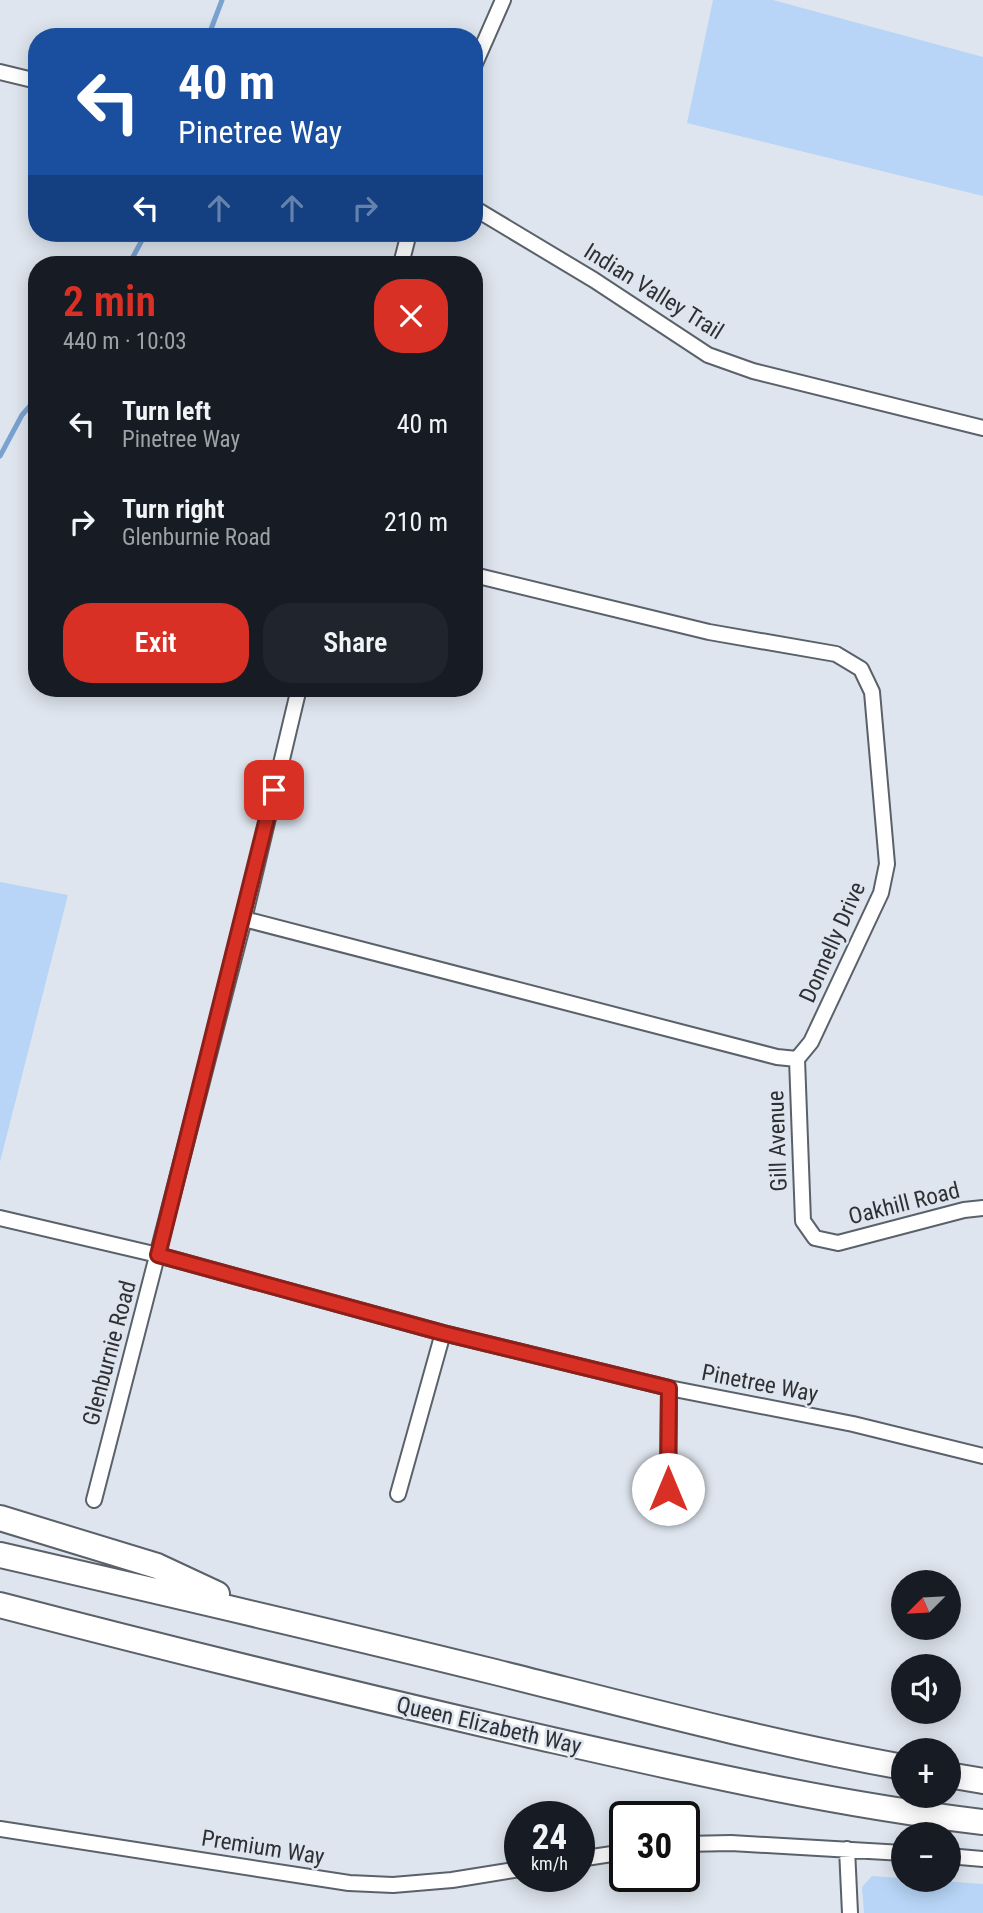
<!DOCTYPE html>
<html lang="en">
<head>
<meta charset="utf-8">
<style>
	body { margin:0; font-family:"Roboto Condensed",sans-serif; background:#20242c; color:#f1f3f6; height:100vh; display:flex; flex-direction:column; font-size:26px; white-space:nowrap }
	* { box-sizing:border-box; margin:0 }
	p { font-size:23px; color:#9ea1a6 }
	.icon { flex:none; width:38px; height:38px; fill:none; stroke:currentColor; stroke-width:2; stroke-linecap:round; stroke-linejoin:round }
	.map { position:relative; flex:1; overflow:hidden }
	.details { position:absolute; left:28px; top:256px; width:455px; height:441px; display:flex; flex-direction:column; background:#171b24; border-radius:28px; box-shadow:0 4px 18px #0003 }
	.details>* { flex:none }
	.guide { position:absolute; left:28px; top:28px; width:455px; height:214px; border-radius:28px; box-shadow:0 4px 18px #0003; background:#1a4fa0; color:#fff; overflow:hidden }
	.needle { width:46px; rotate:246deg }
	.fabs { position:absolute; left:891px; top:1570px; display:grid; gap:14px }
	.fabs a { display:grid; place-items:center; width:70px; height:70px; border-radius:50%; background:#171b24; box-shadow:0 4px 18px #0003; font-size:35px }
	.speed { position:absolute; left:504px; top:1801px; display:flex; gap:14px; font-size:35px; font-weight:700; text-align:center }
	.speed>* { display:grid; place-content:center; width:91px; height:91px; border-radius:50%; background:#171b24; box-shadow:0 4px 18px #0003; line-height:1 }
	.speed small { font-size:18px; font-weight:400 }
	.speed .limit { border:4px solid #111; border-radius:10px; background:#fff; color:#111 }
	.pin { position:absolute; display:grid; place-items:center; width:60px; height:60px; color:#fff; margin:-30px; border-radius:14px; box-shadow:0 4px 10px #0006 }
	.me { position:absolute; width:77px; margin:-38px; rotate:0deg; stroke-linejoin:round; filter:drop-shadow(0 0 5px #0008) }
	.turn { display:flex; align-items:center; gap:24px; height:147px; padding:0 35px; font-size:32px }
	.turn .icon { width:91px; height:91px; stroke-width:2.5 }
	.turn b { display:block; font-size:49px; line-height:60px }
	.lanes { display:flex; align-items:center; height:66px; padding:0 35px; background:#0003; justify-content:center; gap:35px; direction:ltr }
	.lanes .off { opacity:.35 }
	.round { display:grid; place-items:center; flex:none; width:74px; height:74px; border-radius:28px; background:#20242c }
	.summary { display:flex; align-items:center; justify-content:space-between; height:119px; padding:0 35px }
	h1 { font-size:42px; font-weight:600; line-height:52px; color:#d93025 }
	.action { display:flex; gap:14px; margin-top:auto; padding:14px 35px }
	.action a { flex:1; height:80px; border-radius:28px; background:#d93025; color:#fff; font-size:28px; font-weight:600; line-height:80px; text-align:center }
	.action a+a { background:#20242c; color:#f1f3f6 }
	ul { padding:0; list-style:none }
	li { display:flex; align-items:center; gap:21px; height:98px; padding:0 35px }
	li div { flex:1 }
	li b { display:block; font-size:26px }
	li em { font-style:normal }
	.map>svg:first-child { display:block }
</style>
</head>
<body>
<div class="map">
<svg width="983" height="1913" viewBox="0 0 983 1913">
	<rect width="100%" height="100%" fill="#dee5ee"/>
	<path fill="#b8d5f7" d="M 713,0 L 773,0 L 983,57 L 983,196 L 687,123 Z
		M 0,882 L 68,895 L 0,1162 Z
		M 872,1876 L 983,1884 L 983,1913 L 864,1913 L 862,1887 Z"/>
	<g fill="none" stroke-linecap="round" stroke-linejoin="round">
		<path stroke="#79a2d0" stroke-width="5" d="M 208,37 L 222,0
			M 129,264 L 146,233
			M 0,456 L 22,415 L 37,398"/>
		<defs>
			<path id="street" d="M 474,66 L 503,0
				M 0,72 L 37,81
				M 474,208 L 594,280 L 708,355 L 753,371 L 983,428
				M 401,264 L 409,233
				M 244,919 L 777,1057 L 797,1059 L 811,1042 L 881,893 L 887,864 L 872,692 L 861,669 L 836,654 L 709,632 L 474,575
				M 797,1059 L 803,1221 L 815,1238 L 838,1243 L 964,1210 L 983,1208
				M 0,1218 L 158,1255 L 443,1333 L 669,1388 L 853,1424 L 983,1456
				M 668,1489 L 669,1388
				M 398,1494 L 443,1333
				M 94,1500 L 244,919 L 299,688
				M 0,1829 L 349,1883 L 393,1885 L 452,1880 L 520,1869
				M 684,1844 L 731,1843 L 903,1853
				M 847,1849 L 850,1913
				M 948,1856 L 983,1859
				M 579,1859 L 625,1852"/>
			<path id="highway" d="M 0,1518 L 157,1566 L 217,1594
				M 0,1555 C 165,1593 330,1631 495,1672 C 631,1706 765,1742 903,1767
				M 0,1605 C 176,1651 353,1694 530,1735 C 680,1769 830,1804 983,1822
				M 948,1775 L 983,1781"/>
		</defs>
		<use href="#street" stroke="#5b6169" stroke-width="18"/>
		<use href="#highway" stroke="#5b6169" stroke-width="28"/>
		<use href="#street" stroke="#fff" stroke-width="14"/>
		<use href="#highway" stroke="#fff" stroke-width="24"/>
	</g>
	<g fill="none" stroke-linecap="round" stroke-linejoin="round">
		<defs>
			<path id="route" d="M 274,790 L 158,1255 L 443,1333 L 669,1388 L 668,1489"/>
		</defs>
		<use href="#route" stroke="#8d1f18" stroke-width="18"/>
		<use href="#route" stroke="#d93025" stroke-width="12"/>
	</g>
	<g text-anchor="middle" stroke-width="5" stroke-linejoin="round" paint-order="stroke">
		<g font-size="23" fill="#2e3034" stroke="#dee5ee">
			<text transform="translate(654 291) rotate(32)" y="8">Indian Valley Trail</text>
			<text transform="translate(832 942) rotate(-66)" y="8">Donnelly Drive</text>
			<text transform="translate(777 1141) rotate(-92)" y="8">Gill Avenue</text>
			<text transform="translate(904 1203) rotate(-14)" y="8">Oakhill Road</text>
			<text transform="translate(109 1353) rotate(-75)" y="8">Glenburnie Road</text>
			<text transform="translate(760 1383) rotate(11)" y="8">Pinetree Way</text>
			<text transform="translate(489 1725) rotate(13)" y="8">Queen Elizabeth Way</text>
			<text transform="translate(263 1847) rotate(9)" y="8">Premium Way</text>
		</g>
	</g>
</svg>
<div class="fabs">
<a><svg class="needle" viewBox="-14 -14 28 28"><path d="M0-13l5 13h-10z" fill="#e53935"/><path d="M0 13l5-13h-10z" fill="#9ea1a6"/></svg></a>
<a><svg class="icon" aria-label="sound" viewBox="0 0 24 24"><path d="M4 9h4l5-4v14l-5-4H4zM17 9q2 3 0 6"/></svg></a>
<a>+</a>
<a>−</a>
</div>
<div class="speed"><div>24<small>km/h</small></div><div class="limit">30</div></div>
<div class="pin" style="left:274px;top:790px;background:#d93025"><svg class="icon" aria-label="arrive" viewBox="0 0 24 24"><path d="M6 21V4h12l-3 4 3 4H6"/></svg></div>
<svg class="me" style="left:668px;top:1489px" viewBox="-20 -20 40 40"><circle r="19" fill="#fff"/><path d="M0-13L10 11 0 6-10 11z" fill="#d93025"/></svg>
<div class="guide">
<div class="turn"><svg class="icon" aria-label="left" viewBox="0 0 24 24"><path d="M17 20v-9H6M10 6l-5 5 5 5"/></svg><div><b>40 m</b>Pinetree Way</div></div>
<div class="lanes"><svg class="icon" aria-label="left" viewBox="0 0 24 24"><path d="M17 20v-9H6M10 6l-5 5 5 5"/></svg><svg class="icon off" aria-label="ahead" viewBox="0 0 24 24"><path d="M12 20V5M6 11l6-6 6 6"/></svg><svg class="icon off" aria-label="ahead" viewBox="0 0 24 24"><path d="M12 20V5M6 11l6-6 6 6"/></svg><svg class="icon off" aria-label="right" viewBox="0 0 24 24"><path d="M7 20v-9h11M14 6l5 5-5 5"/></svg></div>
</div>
<section class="details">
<div class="summary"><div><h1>2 min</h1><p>440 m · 10:03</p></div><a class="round" style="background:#d93025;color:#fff"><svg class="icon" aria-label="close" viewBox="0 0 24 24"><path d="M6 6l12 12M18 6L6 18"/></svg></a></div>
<ul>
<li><svg class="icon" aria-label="left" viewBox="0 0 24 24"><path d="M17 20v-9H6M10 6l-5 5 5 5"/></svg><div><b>Turn left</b><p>Pinetree Way</p></div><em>40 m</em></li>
<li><svg class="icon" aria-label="right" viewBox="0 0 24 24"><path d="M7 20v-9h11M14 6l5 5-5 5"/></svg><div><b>Turn right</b><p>Glenburnie Road</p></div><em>210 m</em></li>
</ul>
<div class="action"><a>Exit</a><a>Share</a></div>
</section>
</div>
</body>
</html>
